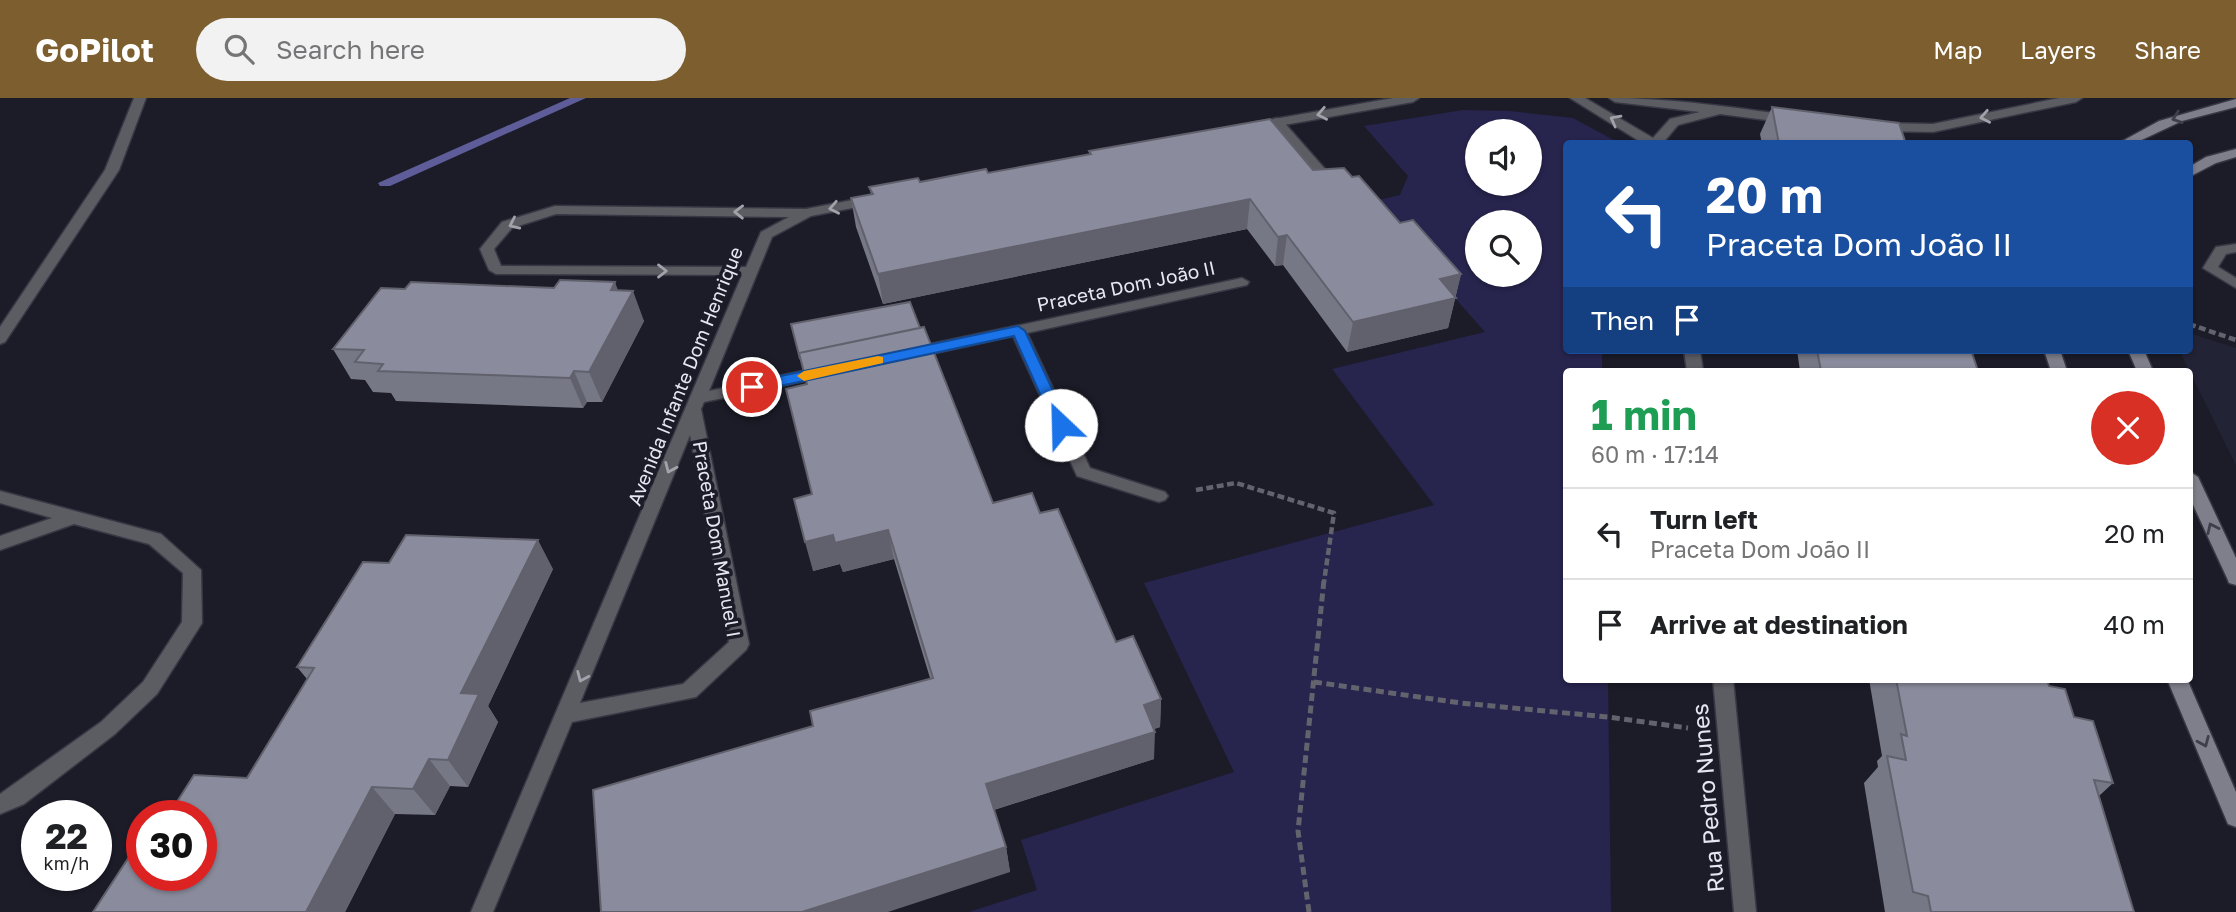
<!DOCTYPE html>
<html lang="en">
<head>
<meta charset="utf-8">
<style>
	body { margin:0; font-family:"Golos Text",sans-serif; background:#f2f2f2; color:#202124; height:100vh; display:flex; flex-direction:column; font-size:26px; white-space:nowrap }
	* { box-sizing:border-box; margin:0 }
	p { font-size:23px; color:#757577 }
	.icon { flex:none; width:38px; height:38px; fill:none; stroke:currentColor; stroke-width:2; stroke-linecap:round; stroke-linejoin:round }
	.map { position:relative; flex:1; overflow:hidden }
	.details { position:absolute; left:1563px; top:270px; width:630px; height:315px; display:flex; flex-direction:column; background:#fff; border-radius:7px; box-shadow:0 2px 5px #0004 }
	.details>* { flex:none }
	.hud { position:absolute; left:1563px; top:42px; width:630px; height:214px; border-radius:7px; box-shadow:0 2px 5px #0004; background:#1a4fa0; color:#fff; overflow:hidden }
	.controls { position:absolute; left:1465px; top:21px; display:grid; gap:14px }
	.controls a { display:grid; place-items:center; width:77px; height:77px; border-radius:50%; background:#fff; box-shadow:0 2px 5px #0004; font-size:35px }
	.speed { position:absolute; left:21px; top:702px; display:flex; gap:14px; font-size:35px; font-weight:700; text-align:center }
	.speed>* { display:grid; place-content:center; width:91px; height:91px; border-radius:50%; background:#fff; box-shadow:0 2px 5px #0004; line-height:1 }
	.speed small { font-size:18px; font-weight:400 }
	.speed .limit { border:10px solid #d22; background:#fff; color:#111 }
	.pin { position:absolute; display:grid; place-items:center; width:60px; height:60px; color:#fff; margin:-30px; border:4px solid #fff; border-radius:50%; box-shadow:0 2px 7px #0007 }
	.me { position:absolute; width:77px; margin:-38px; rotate:336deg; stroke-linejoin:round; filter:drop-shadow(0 0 5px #0008) }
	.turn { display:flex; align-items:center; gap:24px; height:147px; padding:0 28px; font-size:32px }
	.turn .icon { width:91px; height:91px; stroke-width:2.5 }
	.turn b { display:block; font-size:49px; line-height:60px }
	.then { display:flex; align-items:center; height:66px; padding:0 28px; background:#0003; gap:14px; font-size:26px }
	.round { display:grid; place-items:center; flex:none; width:74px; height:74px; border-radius:37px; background:#f2f2f2 }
	.summary { display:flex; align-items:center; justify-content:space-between; height:119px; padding:0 28px }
	h1 { font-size:42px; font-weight:700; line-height:52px; color:#1e9e55 }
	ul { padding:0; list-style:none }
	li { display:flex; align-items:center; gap:21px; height:91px; padding:0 28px; border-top:2px solid #e0e0e0 }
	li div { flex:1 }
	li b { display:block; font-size:26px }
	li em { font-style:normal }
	header { display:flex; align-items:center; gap:42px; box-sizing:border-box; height:98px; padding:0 35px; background:#7c5e2f; color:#fff }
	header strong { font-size:33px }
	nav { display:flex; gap:38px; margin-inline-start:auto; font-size:24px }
	.search { width:490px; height:63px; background:#f2f2f2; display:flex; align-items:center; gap:18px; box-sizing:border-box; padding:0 24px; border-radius:38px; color:#757577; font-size:26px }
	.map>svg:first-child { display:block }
</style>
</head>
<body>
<header>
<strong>GoPilot</strong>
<div class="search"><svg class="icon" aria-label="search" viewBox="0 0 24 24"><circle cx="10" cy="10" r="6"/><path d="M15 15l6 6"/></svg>Search here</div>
<nav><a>Map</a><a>Layers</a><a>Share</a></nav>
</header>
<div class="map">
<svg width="2236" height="814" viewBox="0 0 2236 814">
	<rect width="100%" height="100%" fill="#1c1c29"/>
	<path fill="#232336" d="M 2189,235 L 2236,250 L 2236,367 L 2179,252 L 2189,252 Z"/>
	<path fill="#27244e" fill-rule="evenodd" d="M 1463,12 L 1509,13 L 1573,20 L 1619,45 L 1566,46 L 1566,252 L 1602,252 L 1602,273 L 1566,273 L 1566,581 L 1608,581 L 1611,814 L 969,814 L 1037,792 L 1021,742 L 1234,674 L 1144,485 L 1434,407 L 1332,271 L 1485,234 L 1370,104 L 1400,97 L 1408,78 L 1364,28 ZM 1477,33 L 1530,33 L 1530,86 L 1477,86 ZM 1477,124 L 1530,124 L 1530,177 L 1477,177 Z"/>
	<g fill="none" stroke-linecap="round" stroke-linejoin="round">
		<path fill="#5f5d99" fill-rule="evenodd" d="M 570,0 L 586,0 L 390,88 L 380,88 L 378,85 Z"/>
		<defs>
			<path id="lane" d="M 134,0 L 146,0 L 119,72 L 5,244 L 0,246 L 0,229 L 105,72 Z
				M 1277,20 L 1281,21 L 1332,79 L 1337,90 L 1335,93 L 1325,93 L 1321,83 L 1273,27 L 1273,21 Z
				M 2236,146 L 2236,154 L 2226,156 L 2218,169 L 2236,180 L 2236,190 L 2203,170 L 2216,149 Z
				M 0,393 L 161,436 L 201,472 L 202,525 L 157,596 L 115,636 L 24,706 L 0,716 L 0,696 L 101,624 L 143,584 L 182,524 L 183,475 L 149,446 L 74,426 L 0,452 L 0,438 L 52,420 L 0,405 Z"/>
			<path id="street" d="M 1393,0 L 1419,0 L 1413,4 L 1251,33 L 1245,29 L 1251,25 Z
				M 1570,0 L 1585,0 L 1653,40 L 1670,21 L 1700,14 L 1615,4 L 1609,0 C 1670,0 1729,9 1789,17 L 1795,21 L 1789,25 L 1720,16 L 1678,27 L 1662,46 L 1644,46 Z
				M 2059,0 L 2082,0 L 2076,4 L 1933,34 L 1880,33 L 1874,29 L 1880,25 L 1933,26 Z
				M 873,98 L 878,99 L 878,105 L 811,118 L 772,139 L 709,293 L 826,268 L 834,273 L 832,277 L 704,304 L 701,311 L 749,546 L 746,552 L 696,599 L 572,624 L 493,814 L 471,814 L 742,177 L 496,176 L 489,172 L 480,151 L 502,124 L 555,108 L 806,111 ZM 556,116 L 789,119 L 761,134 L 746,169 L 501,168 L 494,151 L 512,130 ZM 690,337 L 729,544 L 683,586 L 580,605 Z
				M 1242,180 L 1249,184 L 1247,187 L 1027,235 L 1090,370 L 1165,394 L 1168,398 L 1165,402 L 1159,404 L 1077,378 L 1013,238 L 912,260 L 904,255 L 912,250 Z
				M 1684,252 L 1700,252 L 1703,273 L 1687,273 Z
				M 1713,581 L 1733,581 L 1756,814 L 1734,814 Z"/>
			<path id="secondary" d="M 2236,1 L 2236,9 L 2182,23 L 2133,46 L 2117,46 L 2159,23 Z
				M 2236,51 L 2236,59 L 2216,65 L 2189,79 L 2189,69 L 2206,59 Z
				M 2044,252 L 2060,252 L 2067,273 L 2051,273 Z
				M 2128,252 L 2144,252 L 2153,273 L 2137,273 Z
				M 2189,373 L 2198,379 L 2236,460 L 2236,487 L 2229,485 L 2227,480 L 2189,398 Z
				M 2167,581 L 2187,581 L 2236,694 L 2236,729 L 2228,726 Z"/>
		</defs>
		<use href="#lane" stroke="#383845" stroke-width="3"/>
		<use href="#street" stroke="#383845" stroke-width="3"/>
		<use href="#secondary" stroke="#383845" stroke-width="3"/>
		<path stroke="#63636e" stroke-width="4.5" stroke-dasharray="7 3.5" stroke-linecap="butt" d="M 2189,226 L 2236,242
			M 1196,392 L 1236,385 L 1334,415 L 1324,484"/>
		<path stroke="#63636e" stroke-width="5" stroke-dasharray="8 4.5" stroke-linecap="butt" d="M 1314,584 L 1461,605 L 1608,619 L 1688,630
			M 1309,814 L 1298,733 L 1324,482"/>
		<use href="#lane" fill="#5c5c63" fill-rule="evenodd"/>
		<use href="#street" fill="#5c5c63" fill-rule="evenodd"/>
		<use href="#secondary" fill="#7f7f8b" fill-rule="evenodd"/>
	</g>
	<path fill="#777886" d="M 1772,9 L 1906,46 L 1762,46 L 1760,36 Z
		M 1089,53 L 1313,72 L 1352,79 L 1400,125 L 1461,176 L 1448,230 L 1347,254 L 1283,167 L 1275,168 L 1247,131 L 883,206 L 856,129 L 851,100 L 871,96 L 869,89 L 920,84 L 988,75 L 1089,56 Z
		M 405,191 L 618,192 L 644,223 L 602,304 L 587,304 L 583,310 L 396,303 L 391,295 L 373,294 L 365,282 L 351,281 L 333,251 Z
		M 920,230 L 993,405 L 1040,415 L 1116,544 L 1161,601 L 1160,629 L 1154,631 L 1154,661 L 994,712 L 1006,749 L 1010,774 L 813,628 L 930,580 L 894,461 L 843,474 L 840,466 L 813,473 L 812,396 L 807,286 Z
		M 1797,252 L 1971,252 L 1978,273 L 1800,273 Z
		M 553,471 L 488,608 L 498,624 L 468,689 L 450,688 L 435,717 L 395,716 L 345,814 L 93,814 L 175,707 L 247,680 L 307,581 L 297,569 Z
		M 1869,581 L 2047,581 L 2049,588 L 2074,619 L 2113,685 L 2099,698 L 2134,814 L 1885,814 L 1864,685 L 1878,669 L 1877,663 L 1882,658 Z"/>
	<path fill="#61616d" d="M 1250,101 L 1247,131 L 883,206 L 878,176 Z
		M 1287,137 L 1283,167 L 1275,168 L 1278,139 Z
		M 1461,176 L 1448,230 L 1347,254 L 1353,224 L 1440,181 Z
		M 615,184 L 624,209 L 633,193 L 644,223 L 602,304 L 589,274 L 611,192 Z
		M 574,273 L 587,304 L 583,310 L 570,280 Z
		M 888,432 L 894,461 L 843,474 L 840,466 L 813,473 L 805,444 L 833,437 Z
		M 538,442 L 553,471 L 488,608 L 498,624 L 468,689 L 448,662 L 461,595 Z
		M 1161,601 L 1160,629 L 1143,635 L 1144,607 Z
		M 1155,634 L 1154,661 L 990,713 L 986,686 Z
		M 429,661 L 450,688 L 435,717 L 413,691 Z
		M 372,689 L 395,716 L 345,814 L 306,814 Z
		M 1006,749 L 1010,774 L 888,814 L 802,814 Z"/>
	<path fill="#8a8b9c" stroke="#61616d" stroke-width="2" d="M 1772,9 L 1899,25 L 1906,46 L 1779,46 Z
		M 1270,21 L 1313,72 L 1344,70 L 1352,79 L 1359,78 L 1400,125 L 1413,122 L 1461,176 L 1440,181 L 1456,200 L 1353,224 L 1287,137 L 1278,139 L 1250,101 L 878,176 L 851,100 L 873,96 L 869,89 L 918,80 L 920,84 L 986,71 L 988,75 L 1091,56 L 1089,53 Z
		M 560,182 L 615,184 L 611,192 L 633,193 L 589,274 L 574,273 L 570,280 L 378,273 L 383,266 L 355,264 L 364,252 L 333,251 L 381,190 L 405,191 L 411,184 L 554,190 Z
		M 910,204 L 920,230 L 799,255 L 800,261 L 791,226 Z
		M 924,229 L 993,405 L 1032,395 L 1040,415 L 1058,411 L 1116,544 L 1133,538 L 1161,601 L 1144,607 L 1155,634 L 986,686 L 1006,749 L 802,814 L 601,814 L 593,692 L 813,628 L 810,613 L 933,580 L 888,432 L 835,445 L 833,437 L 805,444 L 794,401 L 812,396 L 786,291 L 807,286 L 799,255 Z
		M 1817,252 L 1971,252 L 1978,273 L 1821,273 Z
		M 406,437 L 538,442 L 461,595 L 479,596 L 448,662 L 429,661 L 413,691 L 372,689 L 306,814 L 93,814 L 142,739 L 142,777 L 201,777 L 201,718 L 156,718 L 163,706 L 175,707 L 194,677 L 247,680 L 314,570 L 297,569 L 363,464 L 389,465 Z
		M 1896,581 L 2047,581 L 2049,588 L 2065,591 L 2074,619 L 2093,623 L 2113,685 L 2094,682 L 2134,814 L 1931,814 L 1928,798 L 1913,794 L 1887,658 L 1906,662 L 1901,636 L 1907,638 Z"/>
	<defs><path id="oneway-chevron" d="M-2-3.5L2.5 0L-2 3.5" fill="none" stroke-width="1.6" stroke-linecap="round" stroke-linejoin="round" transform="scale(1.75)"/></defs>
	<g stroke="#a1a2aa">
		<use href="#oneway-chevron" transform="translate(1322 16) rotate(169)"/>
		<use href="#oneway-chevron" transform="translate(1985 19) rotate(169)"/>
		<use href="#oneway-chevron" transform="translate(1615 22) rotate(-152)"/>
		<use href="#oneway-chevron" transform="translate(834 110) rotate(169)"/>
		<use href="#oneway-chevron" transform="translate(739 114) rotate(-179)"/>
		<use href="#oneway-chevron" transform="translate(514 126) rotate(155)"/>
		<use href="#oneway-chevron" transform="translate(662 173)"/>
		<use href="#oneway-chevron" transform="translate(670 370) rotate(113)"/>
		<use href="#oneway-chevron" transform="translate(582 579) rotate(113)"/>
	</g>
	<g stroke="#3f3f4b">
		<use href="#oneway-chevron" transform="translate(2177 20) rotate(161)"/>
		<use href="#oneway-chevron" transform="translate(2212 430) rotate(-115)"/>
		<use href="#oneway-chevron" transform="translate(2204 644) rotate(67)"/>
	</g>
	<path fill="#1a73e8" stroke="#114b97" stroke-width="2" d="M 1018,228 L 1025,233 L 1069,327 L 1066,330 L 1061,332 L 1054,327 L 1014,238 L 752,294 L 745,289 L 752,284 Z"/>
	<path fill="#f59e0b" d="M 878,258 L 883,259 L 883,265 L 804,283 L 797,278 L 804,273 Z"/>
	<g text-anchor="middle" stroke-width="7" stroke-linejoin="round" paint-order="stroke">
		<g font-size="19" fill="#e6e7f0" stroke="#1c1c29">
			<text transform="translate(1126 188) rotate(-12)" y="7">Praceta Dom João II</text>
			<text transform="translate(685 278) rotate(-68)" y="7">Avenida Infante Dom Henrique</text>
			<text transform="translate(717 441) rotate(80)" y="7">Praceta Dom Manuel I</text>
		</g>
		<g font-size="23" fill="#e6e7f0" stroke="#1c1c29">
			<text transform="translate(1708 700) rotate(-95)" y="8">Rua Pedro Nunes</text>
		</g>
	</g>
</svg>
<div class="controls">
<a><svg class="icon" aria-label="sound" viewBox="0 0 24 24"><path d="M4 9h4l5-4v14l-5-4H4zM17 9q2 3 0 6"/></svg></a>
<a><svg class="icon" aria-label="search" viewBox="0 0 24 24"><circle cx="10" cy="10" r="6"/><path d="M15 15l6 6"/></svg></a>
</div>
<div class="speed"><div>22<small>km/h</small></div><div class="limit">30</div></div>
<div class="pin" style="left:752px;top:289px;background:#d93025"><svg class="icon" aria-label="arrive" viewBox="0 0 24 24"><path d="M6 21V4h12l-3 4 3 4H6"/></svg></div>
<svg class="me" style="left:1061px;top:327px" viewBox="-20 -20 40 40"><circle r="19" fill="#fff"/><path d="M0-13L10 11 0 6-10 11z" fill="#1a73e8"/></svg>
<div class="hud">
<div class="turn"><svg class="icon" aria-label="left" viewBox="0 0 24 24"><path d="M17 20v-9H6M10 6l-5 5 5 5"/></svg><div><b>20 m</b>Praceta Dom João II</div></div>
<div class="then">Then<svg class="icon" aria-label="arrive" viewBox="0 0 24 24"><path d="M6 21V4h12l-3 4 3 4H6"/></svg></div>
</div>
<section class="details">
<div class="summary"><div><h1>1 min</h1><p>60 m · 17:14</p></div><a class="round" style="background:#d93025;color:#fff"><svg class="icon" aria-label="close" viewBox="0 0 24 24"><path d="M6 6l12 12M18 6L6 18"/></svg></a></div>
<ul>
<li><svg class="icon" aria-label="left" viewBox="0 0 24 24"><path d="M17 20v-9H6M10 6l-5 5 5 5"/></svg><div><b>Turn left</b><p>Praceta Dom João II</p></div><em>20 m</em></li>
<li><svg class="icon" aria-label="arrive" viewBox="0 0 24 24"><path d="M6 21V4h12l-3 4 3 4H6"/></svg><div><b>Arrive at destination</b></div><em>40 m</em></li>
</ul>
</section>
</div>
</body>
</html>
